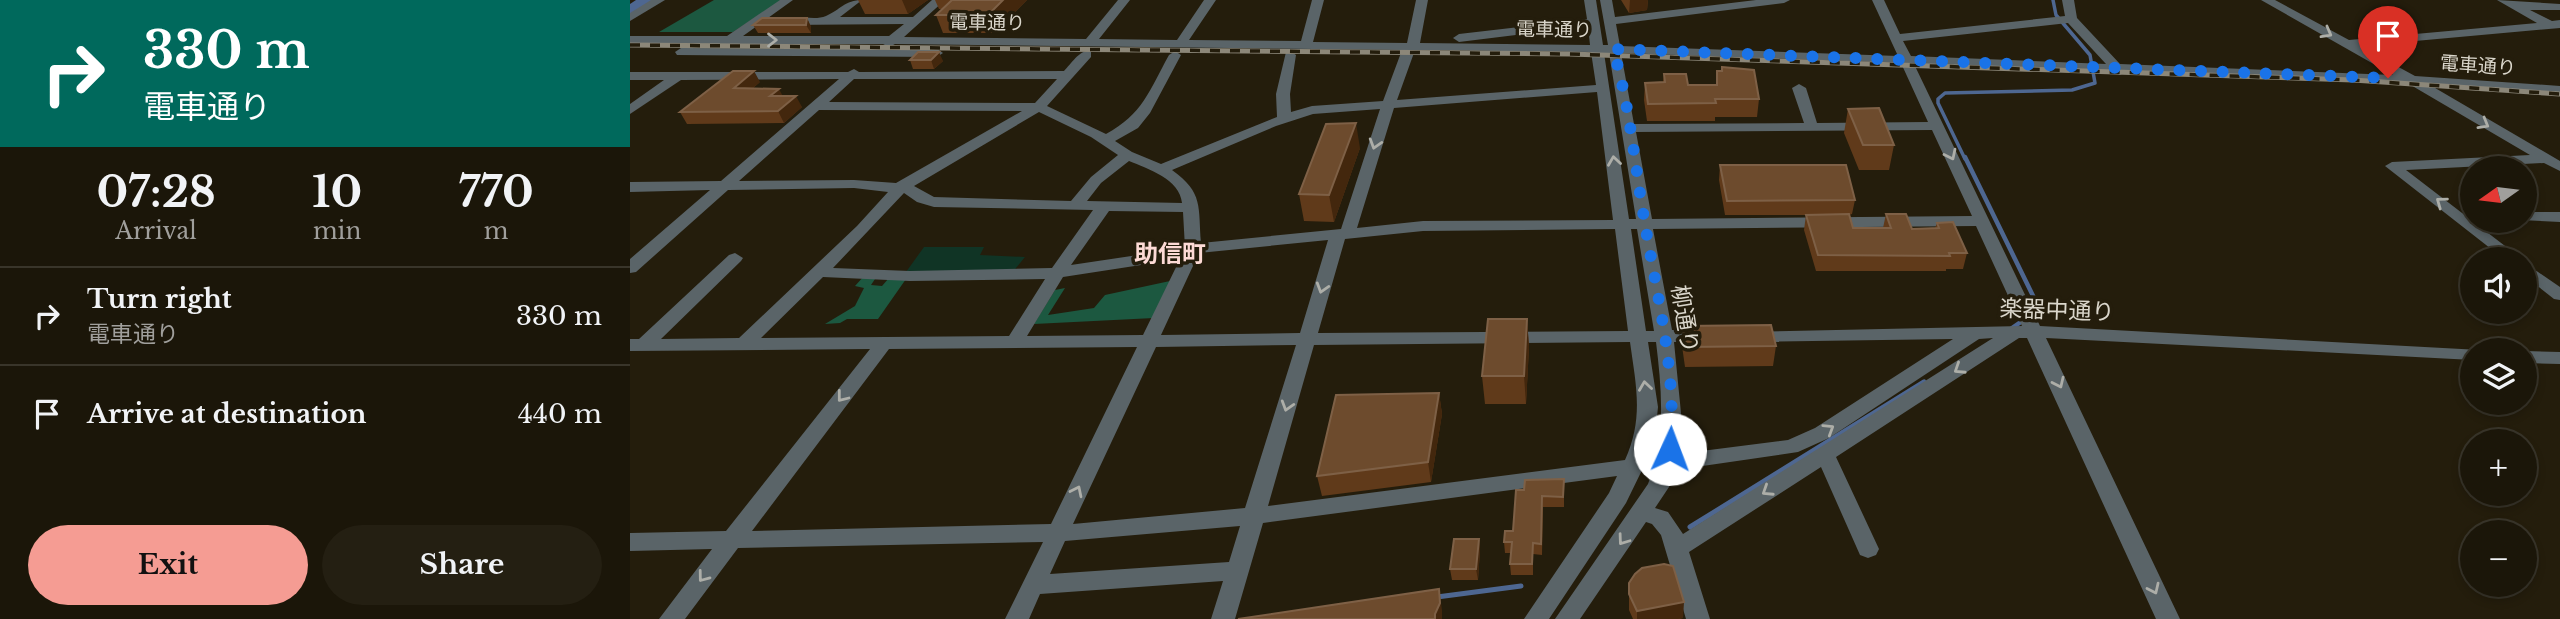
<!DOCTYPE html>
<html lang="en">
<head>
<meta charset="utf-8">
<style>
	body { margin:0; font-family:"Libre Baskerville","Noto Sans JP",serif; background:#241f12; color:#f1f3f6; height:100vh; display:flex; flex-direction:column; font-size:26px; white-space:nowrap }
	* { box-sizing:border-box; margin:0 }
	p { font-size:23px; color:#a09f9c }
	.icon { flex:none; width:38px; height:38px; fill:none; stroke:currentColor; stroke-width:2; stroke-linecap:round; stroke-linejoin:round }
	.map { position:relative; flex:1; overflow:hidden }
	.drawer { display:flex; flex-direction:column; background:#1b1609; width:630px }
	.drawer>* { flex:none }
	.banner { background:#00695c; color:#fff; overflow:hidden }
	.needle { width:46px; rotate:256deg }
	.tools { position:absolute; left:1830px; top:156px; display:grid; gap:14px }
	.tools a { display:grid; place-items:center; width:77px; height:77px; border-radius:50%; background:#1b1609; box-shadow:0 4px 10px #0003,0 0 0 2px #39352a; font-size:35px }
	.pin { position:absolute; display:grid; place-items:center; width:60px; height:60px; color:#fff; margin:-72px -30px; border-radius:50% 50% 50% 0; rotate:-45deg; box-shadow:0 0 7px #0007 }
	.pin .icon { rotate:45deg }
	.me { position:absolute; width:77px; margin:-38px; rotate:2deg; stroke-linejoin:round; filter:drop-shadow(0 0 5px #0008) }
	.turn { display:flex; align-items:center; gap:24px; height:147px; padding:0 28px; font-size:32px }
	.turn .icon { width:91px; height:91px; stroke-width:2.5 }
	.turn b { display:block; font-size:49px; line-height:60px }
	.eta { display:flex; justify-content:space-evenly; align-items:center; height:119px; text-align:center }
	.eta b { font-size:42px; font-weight:800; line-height:49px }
	.cta { display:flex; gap:14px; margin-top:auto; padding:14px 28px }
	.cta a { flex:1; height:80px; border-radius:42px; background:#f59c93; color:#111; font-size:28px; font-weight:800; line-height:80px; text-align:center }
	.cta a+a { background:#241f12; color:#f1f3f6 }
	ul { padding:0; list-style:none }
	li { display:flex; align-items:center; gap:21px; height:98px; padding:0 28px; border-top:2px solid #39352a }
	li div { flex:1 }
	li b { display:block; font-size:26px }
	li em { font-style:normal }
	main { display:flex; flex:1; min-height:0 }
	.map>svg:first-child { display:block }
</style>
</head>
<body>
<main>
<section class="drawer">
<div class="banner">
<div class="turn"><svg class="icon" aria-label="right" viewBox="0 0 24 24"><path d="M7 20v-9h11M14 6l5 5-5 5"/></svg><div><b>330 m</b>電車通り</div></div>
</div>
<div class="eta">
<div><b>07:28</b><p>Arrival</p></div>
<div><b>10</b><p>min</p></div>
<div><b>770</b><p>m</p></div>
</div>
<ul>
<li><svg class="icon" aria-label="right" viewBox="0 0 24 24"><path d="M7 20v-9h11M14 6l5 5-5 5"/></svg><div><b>Turn right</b><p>電車通り</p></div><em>330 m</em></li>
<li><svg class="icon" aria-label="arrive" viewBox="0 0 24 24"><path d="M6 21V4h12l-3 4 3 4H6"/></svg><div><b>Arrive at destination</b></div><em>440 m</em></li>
</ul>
<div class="cta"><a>Exit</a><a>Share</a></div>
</section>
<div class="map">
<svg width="1930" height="619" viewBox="0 0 1930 619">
	<rect width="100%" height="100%" fill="#241d0c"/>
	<path fill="#103425" d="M 294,247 L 354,247 L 350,255 L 395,257 L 382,273 L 276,272 Z"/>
	<path fill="#1c5840" d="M 84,0 L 152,0 L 103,32 L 29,32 Z
		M 234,276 L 245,279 L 241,285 L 252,286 L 259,278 L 276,279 L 248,319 L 217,319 L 210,323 L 195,324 L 225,306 L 234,288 L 225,286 Z
		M 540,281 L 524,318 L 404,324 L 425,290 L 435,288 L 418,315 L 464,308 L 475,295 Z"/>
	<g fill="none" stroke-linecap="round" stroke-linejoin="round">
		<path stroke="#4e6791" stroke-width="3.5" d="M 1335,159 L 1308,103 L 1308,99 L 1315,93 L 1442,90 L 1465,83 L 1460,55 L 1426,15 L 1423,0"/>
		<path stroke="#4e6791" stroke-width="4.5" d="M 1335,157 L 1408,306 L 1407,311 L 1382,328"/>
		<path stroke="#4e6791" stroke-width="5" d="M 1060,527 L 1294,382
			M 807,597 L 891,586"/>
		<path fill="#4e6791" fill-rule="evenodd" d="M 6,0 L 28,0 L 0,18 L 0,4 Z"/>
		<path fill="#5a6468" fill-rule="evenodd" d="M 21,0 L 35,0 L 0,21 L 0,13 Z
			M 150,0 L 163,0 L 113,36 L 259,36 L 274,24 L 157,25 L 151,21 C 163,12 182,22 196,16 C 210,10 215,0 232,0 L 210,17 L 283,17 L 302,0 L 315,0 L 274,37 L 456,39 L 488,0 L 500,0 L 469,39 L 547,40 L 574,0 L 586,0 L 559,40 L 671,41 L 682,0 L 694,0 L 683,42 L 777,43 L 786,0 L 798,0 L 790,43 L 960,45 L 958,26 L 829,42 L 823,38 L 829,34 L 957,19 L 954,0 L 966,0 L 973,45 L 978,45 L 970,0 L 982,0 L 985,17 L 1126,0 L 1160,0 L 1154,3 L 986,24 L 990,46 L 1268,56 L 1242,0 L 1254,0 L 1270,34 L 1435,16 L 1432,0 L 1444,0 L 1447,18 L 1490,64 L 1763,75 L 1631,0 L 1645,0 L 1719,40 L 1907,23 L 1867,0 L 1930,4 L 1930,10 L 1900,10 L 1922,21 L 1930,20 L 1930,28 L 1730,46 L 1785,76 L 1930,86 L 1930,94 L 1800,85 L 1930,161 L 1930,171 L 1914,163 L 1776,170 L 1892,259 L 1874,259 L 1755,166 L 1762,162 L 1900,155 L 1779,84 L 1496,72 L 1490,75 L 1483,71 L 1284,64 L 1410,326 L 1850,350 L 1843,350 L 1843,360 L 1416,338 L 1550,619 L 1526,619 L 1397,338 L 1389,338 L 1206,457 L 1249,549 L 1246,555 L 1238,558 L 1230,555 L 1191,467 L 1059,552 L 1080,619 L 1056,619 L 1031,535 L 1022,524 L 1016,522 L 950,619 L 925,619 L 1018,484 C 1036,438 1032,391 1026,342 L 1018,342 L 1028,407 L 1025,437 L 1014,466 L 996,503 L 919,619 L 894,619 L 979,493 L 987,476 L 633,523 L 605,619 L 581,619 L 593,581 L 410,594 L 399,619 L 375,619 L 413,542 L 108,548 L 55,619 L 29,619 L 82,549 L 0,551 L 0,533 L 96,531 L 240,349 L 0,351 L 0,339 L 9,339 L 99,255 L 105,253 L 113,258 L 111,261 L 31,339 L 109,338 L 227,226 L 258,192 L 224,188 L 98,190 L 6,272 L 0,273 L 0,259 L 80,190 L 0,192 L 0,182 L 91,181 L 209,79 L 51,80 L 0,114 L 0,104 L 34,80 L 0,80 L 0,72 L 218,72 L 224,69 L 229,72 L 434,71 C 442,63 450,49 461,51 L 461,57 L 417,106 L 476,134 C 513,114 519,91 539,55 L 545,51 L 551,55 L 520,113 L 508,128 L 485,141 L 502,152 L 531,164 L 647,117 L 646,94 L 656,52 L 660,51 L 666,55 L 660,94 L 661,112 L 682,106 L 753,101 L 772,50 L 265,44 L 259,47 L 253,44 L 0,44 L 0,36 L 97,36 ZM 1438,23 L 1476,64 L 1281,56 L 1273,41 ZM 785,50 L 961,52 L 966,85 L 767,100 ZM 974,53 L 979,53 L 1006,219 L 999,219 ZM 991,53 L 1271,63 L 1298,122 L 1187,123 L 1176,88 L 1169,84 L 1162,88 L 1174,123 L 1004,124 ZM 224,79 L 427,79 L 405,103 L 199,102 ZM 967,92 L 983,220 L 793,221 L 727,228 L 764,108 ZM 750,109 L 711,229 L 571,243 C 568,207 574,193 542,170 L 646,126 L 683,114 ZM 189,110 L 392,111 L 266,183 L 224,180 L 109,181 ZM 409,112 L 461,137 L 488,155 L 461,177 L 441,201 L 304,197 L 284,186 ZM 1302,130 L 1342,216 L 1022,219 L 1006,132 ZM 499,161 C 518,169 550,179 552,203 L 457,201 L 471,183 ZM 274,193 L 287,202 L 304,207 L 463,210 L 422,268 L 280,271 L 203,268 ZM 479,211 L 553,212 L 555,248 L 441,265 ZM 1346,226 L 1392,326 L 1114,332 L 1111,336 L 1114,340 L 1120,342 L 1323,339 L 1185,428 L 1158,440 L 1048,454 L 1051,413 L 1044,342 L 1074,342 L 1083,336 L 1074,330 L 1042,330 L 1023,229 ZM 985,229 L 998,331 L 688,333 L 715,239 L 793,231 ZM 1001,229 L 1007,229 L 1024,331 L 1016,331 ZM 698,240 L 670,333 L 531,335 L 569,253 ZM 550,259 L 513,335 L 397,336 L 433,277 ZM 193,277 L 280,281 L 415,279 L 379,336 L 131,338 ZM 1363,338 L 1053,534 L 1038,512 L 1025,508 L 1039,487 L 1045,470 L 1168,452 L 1199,438 L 1349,339 ZM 1000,342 C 1006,386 1014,418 995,460 L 638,506 L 684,345 ZM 666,345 L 615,508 L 443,524 L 526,347 ZM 507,347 L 421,524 L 122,531 L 259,349 ZM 610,526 L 599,562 L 420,574 L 435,541 Z
			M 51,48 L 307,49 L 313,53 L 307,57 L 47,55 L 45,52 Z
			M 1895,212 L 1930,212 L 1930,222 L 1890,220 L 1895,220 Z
			M 1895,263 L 1930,287 L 1930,300 L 1924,299 L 1895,276 Z
			M 1895,351 L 1930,352 L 1930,364 L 1895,363 Z"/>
		<defs>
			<path id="rail" d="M 0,45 L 940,54 L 1723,80 L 1930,94"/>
		</defs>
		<use href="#rail" stroke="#8c8779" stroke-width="5"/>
		<use href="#rail" stroke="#241d0c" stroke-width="3.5" stroke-dasharray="10" stroke-linecap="butt"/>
	</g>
	<path fill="#603a1a" d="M 228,0 L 298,0 L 278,14 L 235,14 Z
		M 305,0 L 397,0 L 364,33 L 313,33 L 306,15 L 312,9 L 309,9 Z
		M 991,0 L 1018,0 L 1017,10 L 999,13 Z
		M 177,18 L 181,27 L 181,33 L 128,33 L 123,25 Z
		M 288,52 L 313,61 L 304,69 L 283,69 L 280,60 Z
		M 1087,71 L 1129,99 L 1127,117 L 1085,117 L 1085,121 L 1017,121 L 1014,100 L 1015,83 L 1033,82 L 1034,74 L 1058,85 L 1086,85 Z
		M 130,82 L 123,88 L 152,96 L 172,107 L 154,123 L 57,124 L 50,112 Z
		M 1218,109 L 1264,145 L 1259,170 L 1229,170 L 1214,133 Z
		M 730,148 L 704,222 L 674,221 L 669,194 Z
		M 1090,165 L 1225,200 L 1222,214 L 1219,215 L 1223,228 L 1253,228 L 1256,214 L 1282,229 L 1305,228 L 1307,223 L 1337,253 L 1333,269 L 1316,269 L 1316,271 L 1186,271 L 1174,230 L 1176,215 L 1095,215 L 1089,180 Z
		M 897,319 L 899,347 L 896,404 L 855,404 L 852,376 Z
		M 1053,326 L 1146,346 L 1143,366 L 1055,367 L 1052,346 Z
		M 809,393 L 812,414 L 801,482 L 692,496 L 687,476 Z
		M 934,479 L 934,507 L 913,507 L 912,555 L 903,554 L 903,575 L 881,575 L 880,564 L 881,553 L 875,553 L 874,542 L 883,531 L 894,490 Z
		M 849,539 L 850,550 L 848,580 L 822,580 L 820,569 Z
		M 999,583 L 1053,618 L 1048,619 L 1003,619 L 999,610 Z"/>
	<path fill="#43270d" d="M 272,0 L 298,0 L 278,14 Z
		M 373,0 L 397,0 L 364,33 L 358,15 Z
		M 1000,0 L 1018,0 L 1017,10 L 999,13 Z
		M 177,18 L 181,27 L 181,33 L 176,25 Z
		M 309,52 L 313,61 L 304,69 L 301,60 Z
		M 124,71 L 130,82 L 110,99 L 104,88 Z
		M 149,89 L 155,100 L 140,96 Z
		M 166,96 L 172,107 L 154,123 L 148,111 Z
		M 726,123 L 730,148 L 704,222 L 699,195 Z
		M 897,319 L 899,347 L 896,404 L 894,376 Z
		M 809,393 L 812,414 L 801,482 L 798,462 Z
		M 849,539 L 850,550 L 848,580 L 846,569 Z
		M 809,589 L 812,610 L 812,619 L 805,619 L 805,614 Z
		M 1054,602 L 1053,618 L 1048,619 L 1007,619 L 1007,611 Z"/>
	<path fill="#6d4b2d" stroke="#7e6046" stroke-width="2" d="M 322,0 L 373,0 L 358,15 L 306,15 Z
		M 132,18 L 177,18 L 176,25 L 123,25 Z
		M 288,52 L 309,52 L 301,60 L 280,60 Z
		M 1092,67 L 1124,70 L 1129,99 L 1085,99 L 1086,103 L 1018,104 L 1015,83 L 1035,82 L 1034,74 L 1056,74 L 1058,85 L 1087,85 L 1087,71 L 1092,71 Z
		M 103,71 L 124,71 L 104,88 L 149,89 L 140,96 L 166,96 L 148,111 L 50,112 Z
		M 1249,108 L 1264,145 L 1233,145 L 1218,109 Z
		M 726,123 L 699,195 L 669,194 L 696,124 Z
		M 1090,165 L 1216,165 L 1225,200 L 1097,201 Z
		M 1219,214 L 1223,228 L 1261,228 L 1256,214 L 1276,214 L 1282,229 L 1309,228 L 1307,223 L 1323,222 L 1337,253 L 1319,253 L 1320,256 L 1188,255 L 1176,215 Z
		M 858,319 L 897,319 L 894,376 L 852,376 Z
		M 1141,325 L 1146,346 L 1056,347 L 1053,326 Z
		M 809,393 L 798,462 L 687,476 L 706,395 Z
		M 934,479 L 933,497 L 912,496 L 911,544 L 903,543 L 902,564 L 880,564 L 882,542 L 874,542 L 875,531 L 883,531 L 886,490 L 894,490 L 895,480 Z
		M 824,539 L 849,539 L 846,569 L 820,569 Z
		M 1034,564 L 1043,566 L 1054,602 L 1007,611 L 999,594 L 999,583 L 1005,574 L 1012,568 Z
		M 809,589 L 810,603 L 805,614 L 805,619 L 608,619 Z"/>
	<defs><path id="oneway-chevron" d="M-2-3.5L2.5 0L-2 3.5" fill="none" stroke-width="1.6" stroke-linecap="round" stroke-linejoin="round" transform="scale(1.75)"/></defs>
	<g stroke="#adaea8">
		<use href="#oneway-chevron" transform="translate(1697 33) rotate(29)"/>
		<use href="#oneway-chevron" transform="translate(142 40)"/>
		<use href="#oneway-chevron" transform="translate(1854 124) rotate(30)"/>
		<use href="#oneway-chevron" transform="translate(745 144) rotate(107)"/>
		<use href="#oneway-chevron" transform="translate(1321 155) rotate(64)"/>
		<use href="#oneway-chevron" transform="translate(984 161) rotate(-98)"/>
		<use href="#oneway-chevron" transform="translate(1811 202) rotate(-144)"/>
		<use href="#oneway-chevron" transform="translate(692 288) rotate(107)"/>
		<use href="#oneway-chevron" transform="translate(1329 369) rotate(147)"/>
		<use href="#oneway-chevron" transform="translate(1429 383) rotate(65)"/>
		<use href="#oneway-chevron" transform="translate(1015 386) rotate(-98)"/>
		<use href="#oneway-chevron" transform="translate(212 397) rotate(128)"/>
		<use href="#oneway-chevron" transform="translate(657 406) rotate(107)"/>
		<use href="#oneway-chevron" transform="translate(1199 429) rotate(-32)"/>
		<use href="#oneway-chevron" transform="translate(447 491) rotate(-64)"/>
		<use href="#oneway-chevron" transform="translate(1137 491) rotate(147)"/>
		<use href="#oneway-chevron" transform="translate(993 540) rotate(126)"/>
		<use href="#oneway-chevron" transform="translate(73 577) rotate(127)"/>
		<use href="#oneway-chevron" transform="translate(1524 589) rotate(65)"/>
	</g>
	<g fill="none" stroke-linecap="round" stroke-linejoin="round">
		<path stroke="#1a73e8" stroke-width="12" stroke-dasharray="0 21.6" d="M 1040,449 C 1048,371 1025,289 1013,212 C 1004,158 999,102 983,49 L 1758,78"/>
	</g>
	<g text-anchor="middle" stroke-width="7" stroke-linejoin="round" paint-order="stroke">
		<g font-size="19" fill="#dad6cb" stroke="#241d0c">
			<text transform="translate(357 22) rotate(1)" y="7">電車通り</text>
			<text transform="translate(924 29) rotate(1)" y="7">電車通り</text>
			<text transform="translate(1848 65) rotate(4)" y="7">電車通り</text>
		</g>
		<g font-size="23" fill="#dad6cb" stroke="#241d0c">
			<text transform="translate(1427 310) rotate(2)" y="8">楽器中通り</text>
			<text transform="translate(1055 319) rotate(81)" y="8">柳通り</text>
		</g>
		<g font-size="24" font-weight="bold" fill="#fddad5" stroke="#241d0c">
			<text x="540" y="262">助信町</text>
		</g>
	</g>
</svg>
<div class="tools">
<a><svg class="needle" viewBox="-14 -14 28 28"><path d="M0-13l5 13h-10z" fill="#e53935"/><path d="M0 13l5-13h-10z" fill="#a09f9c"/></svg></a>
<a><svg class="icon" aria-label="sound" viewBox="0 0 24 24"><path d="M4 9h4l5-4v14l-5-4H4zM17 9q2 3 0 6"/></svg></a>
<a><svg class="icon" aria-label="layers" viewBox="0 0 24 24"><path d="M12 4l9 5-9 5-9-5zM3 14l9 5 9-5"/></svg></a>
<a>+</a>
<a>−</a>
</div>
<div class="pin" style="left:1758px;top:78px;background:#d93025"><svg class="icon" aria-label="arrive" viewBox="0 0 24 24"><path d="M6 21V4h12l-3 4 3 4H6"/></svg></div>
<svg class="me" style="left:1040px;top:449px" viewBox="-20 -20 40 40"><circle r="19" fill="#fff"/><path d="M0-13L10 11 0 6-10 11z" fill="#1a73e8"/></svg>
</div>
</main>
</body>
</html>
